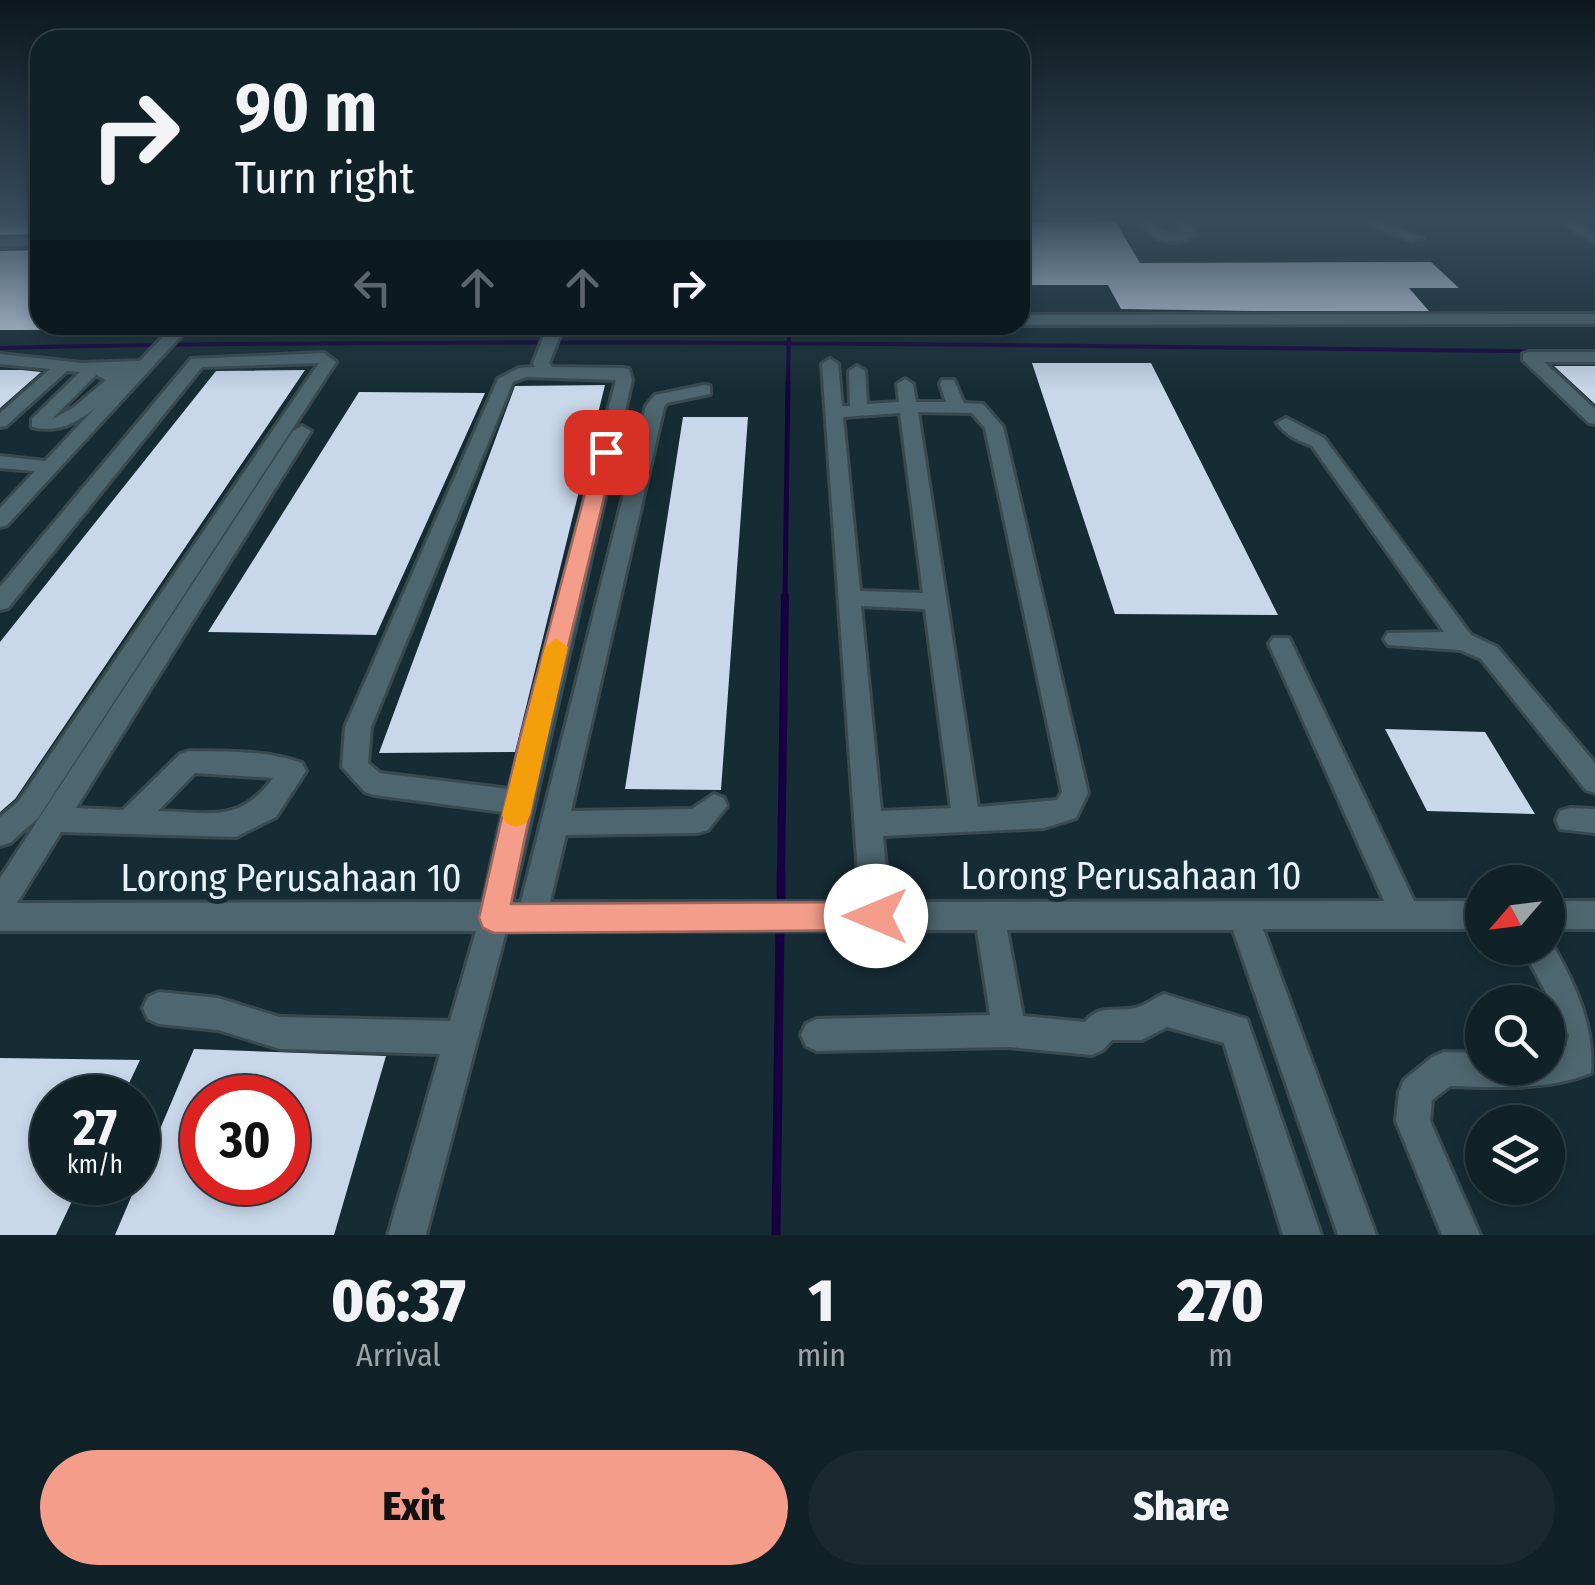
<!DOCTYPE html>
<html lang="en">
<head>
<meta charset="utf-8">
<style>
	body { margin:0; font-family:"Fira Sans Condensed",sans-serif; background:#19292f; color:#f1f3f6; height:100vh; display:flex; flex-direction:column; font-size:38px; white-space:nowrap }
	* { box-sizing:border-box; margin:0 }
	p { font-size:32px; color:#9ca3a7 }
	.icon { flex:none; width:55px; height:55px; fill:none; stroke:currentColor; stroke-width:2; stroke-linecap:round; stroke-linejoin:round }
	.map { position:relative; height:1235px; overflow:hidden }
	.drawer { display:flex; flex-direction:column; background:#102127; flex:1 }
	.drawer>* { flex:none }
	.banner { position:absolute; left:30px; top:30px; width:1000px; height:305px; border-radius:30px; box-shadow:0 5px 15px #0003,0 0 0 2px #303e44; background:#102127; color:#f1f3f6; overflow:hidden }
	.needle { width:65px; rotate:242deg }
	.fabs { position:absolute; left:1465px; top:865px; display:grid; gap:20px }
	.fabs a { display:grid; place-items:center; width:100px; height:100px; border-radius:50%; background:#102127; box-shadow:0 5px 15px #0003,0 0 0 2px #303e44; font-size:50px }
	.speed { position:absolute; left:30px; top:1075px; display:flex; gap:20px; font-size:50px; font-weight:700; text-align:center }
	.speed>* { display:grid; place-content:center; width:130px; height:130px; border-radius:50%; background:#102127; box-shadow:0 5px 15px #0003,0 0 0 2px #303e44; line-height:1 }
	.speed small { font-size:25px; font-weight:400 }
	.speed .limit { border:15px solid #d22; background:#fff; color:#111 }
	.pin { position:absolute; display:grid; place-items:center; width:85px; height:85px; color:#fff; margin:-42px; border-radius:20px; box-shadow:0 5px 15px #0006 }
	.me { position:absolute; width:110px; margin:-55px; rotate:270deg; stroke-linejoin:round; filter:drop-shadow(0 0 8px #0008) }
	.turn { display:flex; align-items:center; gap:35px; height:210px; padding:0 40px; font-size:45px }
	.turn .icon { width:130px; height:130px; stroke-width:2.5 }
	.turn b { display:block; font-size:70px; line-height:85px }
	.lanes { display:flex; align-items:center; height:95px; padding:0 40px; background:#0003; justify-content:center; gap:50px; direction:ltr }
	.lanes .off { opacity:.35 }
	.eta { display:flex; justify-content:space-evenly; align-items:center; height:170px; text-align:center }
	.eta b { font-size:60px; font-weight:800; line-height:70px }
	.action { display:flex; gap:20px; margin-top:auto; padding:20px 40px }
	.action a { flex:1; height:115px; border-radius:60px; background:#f49d8b; color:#111; font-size:40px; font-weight:800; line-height:115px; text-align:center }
	.action a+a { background:#19292f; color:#f1f3f6 }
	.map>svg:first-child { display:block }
</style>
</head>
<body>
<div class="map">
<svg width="1595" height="1235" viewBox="0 0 1595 1235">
	<rect width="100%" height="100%" fill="#162c34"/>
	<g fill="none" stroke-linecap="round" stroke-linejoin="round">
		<path stroke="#17003f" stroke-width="4" d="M 0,348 C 532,336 1063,346 1595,352
			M 788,384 L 789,325"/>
		<path stroke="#17003f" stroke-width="5" d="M 785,598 L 788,382"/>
		<path stroke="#17003f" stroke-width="8" d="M 781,876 L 785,596"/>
		<path stroke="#17003f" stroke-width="9" d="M 781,909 L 781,873
			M 776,1235 L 780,926"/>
	</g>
	<path fill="#c8d7ea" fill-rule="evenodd" d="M 0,219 L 40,219 L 40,234 L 0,235 Z
		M 1115,221 L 1140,263 L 1431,262 L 1459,288 L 1409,288 L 1429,311 L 1253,311 L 1121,309 L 1108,285 L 1020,285 L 1020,222 Z
		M 40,250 L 40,330 L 0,330 L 0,251 Z
		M 1032,363 L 1151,363 L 1278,615 L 1115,614 Z
		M 1554,366 L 1595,366 L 1595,404 Z
		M 0,370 L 22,370 L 41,372 L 0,408 Z
		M 305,370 L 15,799 L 0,812 L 0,642 L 216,371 Z
		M 605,385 L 515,752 L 379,753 L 515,386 Z
		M 359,392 L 485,393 L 376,635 L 208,632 Z
		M 683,417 L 748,417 L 721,790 L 625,789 Z
		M 1385,729 L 1485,732 L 1535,814 L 1427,811 Z
		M 194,1049 L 386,1056 L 334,1235 L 115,1235 ZM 202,1098 L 288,1098 L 288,1182 L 202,1182 Z
		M 0,1058 L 140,1060 L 122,1098 L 52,1098 L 52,1182 L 81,1182 L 56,1235 L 0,1235 Z"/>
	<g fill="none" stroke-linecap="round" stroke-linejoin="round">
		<defs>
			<path id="minor" d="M 1137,219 L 1150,219 C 1160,233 1165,234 1181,232 L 1173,219 L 1186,219 L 1197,235 C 1173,249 1152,241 1137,219 Z
				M 1355,219 L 1373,219 L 1423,238 L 1411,241 Z
				M 1558,219 L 1573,219 L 1595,234 L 1595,244 Z
				M 40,238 L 40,246 L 0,247 L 0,239 Z
				M 1595,314 L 1595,324 L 1020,325 L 1020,315 Z
				M 174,325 L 191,325 L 7,525 L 0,527 L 0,508 L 35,471 L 0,468 L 0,456 L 45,461 L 96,407 C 76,424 58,433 32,427 L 32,419 L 80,372 L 67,371 L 6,426 L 0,427 L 0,413 L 50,369 L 0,364 L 0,354 L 82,363 L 140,361 ZM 96,375 L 106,380 L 73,408 L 52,419 Z
				M 548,325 L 564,325 L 549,363 L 552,367 L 623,368 L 629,369 L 632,380 L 512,902 L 521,902 L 646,406 L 655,395 L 704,385 L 710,386 L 710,394 L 667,403 L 664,407 L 571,811 L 692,809 L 714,794 L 724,798 L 727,806 L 708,830 L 698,833 L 566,835 L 550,902 L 860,902 L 822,364 L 830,359 L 838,364 L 842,406 L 850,406 L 849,371 L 857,366 L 865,371 L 867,404 L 899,402 L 897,384 L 905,379 L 913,384 L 916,402 L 946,402 L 940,384 L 942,380 L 954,380 L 964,403 L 983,404 L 1003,427 L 1088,793 L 1076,818 L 1044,828 L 883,836 L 889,902 L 1384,901 L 1269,644 L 1273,638 L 1289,638 L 1414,901 L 1482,901 L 1482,929 L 1263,929 L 1376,1235 L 1338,1235 L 1233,930 L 1007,930 L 1023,1016 L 1085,1022 C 1102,1001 1120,1015 1141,1006 C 1149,1003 1156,997 1164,994 L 1247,1019 L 1321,1235 L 1283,1235 L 1224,1043 L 1167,1027 L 1142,1040 L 1112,1040 L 1103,1050 L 1092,1055 L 1009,1047 L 817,1051 L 806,1046 L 801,1035 L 806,1024 L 817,1019 L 990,1015 L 977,930 L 506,931 L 426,1235 L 388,1235 L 440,1054 L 280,1049 L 218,1030 L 159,1024 L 148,1019 L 143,1008 L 148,997 L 159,992 L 218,998 L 280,1017 L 450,1021 L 476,931 L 0,931 L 0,878 L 293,431 L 302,426 L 311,431 L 76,808 L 123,810 L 180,754 L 189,751 C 227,752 266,750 302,763 L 306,771 L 276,817 L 236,837 L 61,832 L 17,903 L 483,902 L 503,812 L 374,795 L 365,792 L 342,767 L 345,727 L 498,379 L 519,368 L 535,367 L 533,363 ZM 527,377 L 616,380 L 509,789 L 380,773 L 368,763 L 371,727 L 513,382 ZM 918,412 L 972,413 L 985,428 L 1062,792 L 1057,800 L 978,807 ZM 900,413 L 923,593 L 860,591 L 843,417 ZM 861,606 L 925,609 L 951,808 L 881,811 ZM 195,773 L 273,778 C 240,824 209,812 158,811 Z
				M 1529,352 L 1595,352 L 1595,362 L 1544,362 L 1595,409 L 1595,424 L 1589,423 L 1523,360 L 1523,354 Z
				M 324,353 L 336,362 L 38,818 L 10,843 L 0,846 L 0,817 L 18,802 L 319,363 L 202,367 L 8,608 L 0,610 L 0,587 L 191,359 Z
				M 1286,418 L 1324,438 L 1471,635 L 1497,647 L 1595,763 L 1595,793 L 1586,790 L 1481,659 L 1460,650 L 1388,645 L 1384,639 L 1388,633 L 1444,632 L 1312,446 C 1297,440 1287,436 1277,423 Z
				M 1570,808 L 1595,809 L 1595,833 L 1560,829 L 1556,820 L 1560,811 Z
				M 1548,901 L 1595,901 L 1595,929 L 1548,929 Z
				M 1548,937 C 1572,978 1595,1023 1591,1073 C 1547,1091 1497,1087 1450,1086 L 1432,1100 L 1430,1121 L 1480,1235 L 1442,1235 L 1396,1121 L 1399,1092 L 1404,1080 L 1432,1057 L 1444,1052 L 1482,1053 L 1482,1068 L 1548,1068 L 1548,1050 L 1566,1047 L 1569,1035 L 1522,948 L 1548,948 Z"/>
		</defs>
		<use href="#minor" stroke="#384a50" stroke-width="6"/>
		<use href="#minor" fill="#4e666f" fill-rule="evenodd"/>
	</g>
	<linearGradient id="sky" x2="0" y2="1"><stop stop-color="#0c181d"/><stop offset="0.56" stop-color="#364b5c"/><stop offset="1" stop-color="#364b5c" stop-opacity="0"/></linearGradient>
	<rect width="1595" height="391" fill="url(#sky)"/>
	<path fill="#f49d8b" stroke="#9f665a" stroke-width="2.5" d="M 606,447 L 615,452 L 545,742 L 511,904 L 876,902 L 887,906 L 891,916 L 887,926 L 876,930 L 494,933 L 483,928 L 479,918 L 519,742 L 596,452 Z"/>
	<path fill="#f59e0b" d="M 556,638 L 568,647 L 530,815 L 526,823 L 516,827 L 506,823 L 502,815 L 545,647 Z"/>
	<g text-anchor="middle" stroke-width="10" stroke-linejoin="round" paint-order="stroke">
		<g font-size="38" fill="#e5f3f8" stroke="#162c34">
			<text x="1131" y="889">Lorong Perusahaan 10</text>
			<text x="291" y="891">Lorong Perusahaan 10</text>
		</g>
	</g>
</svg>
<div class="fabs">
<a><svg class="needle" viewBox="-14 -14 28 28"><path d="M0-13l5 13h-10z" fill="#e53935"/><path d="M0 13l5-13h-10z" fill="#9ca3a7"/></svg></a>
<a><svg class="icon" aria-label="search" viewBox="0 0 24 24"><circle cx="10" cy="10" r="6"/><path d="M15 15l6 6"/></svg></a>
<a><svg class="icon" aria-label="layers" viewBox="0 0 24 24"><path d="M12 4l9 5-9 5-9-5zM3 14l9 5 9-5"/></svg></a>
</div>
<div class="speed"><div>27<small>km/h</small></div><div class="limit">30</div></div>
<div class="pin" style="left:606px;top:452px;background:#d93025"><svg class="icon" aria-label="arrive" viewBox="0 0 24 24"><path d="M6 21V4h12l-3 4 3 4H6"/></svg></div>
<svg class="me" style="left:876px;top:916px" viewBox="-20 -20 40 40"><circle r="19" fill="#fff"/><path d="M0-13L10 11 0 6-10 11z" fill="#f49d8b"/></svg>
<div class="banner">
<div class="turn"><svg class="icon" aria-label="right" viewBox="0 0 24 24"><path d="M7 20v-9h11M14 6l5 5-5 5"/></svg><div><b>90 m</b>Turn right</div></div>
<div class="lanes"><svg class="icon off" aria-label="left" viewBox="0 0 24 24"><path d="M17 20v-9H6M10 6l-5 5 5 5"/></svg><svg class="icon off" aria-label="ahead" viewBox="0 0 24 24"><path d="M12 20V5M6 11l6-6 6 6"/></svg><svg class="icon off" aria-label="ahead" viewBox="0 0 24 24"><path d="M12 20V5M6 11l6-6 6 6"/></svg><svg class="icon" aria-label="right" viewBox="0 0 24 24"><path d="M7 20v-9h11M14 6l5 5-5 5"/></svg></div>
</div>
</div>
<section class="drawer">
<div class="eta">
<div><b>06:37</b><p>Arrival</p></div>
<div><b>1</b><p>min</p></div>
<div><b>270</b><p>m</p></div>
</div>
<div class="action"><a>Exit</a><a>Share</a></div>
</section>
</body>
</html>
